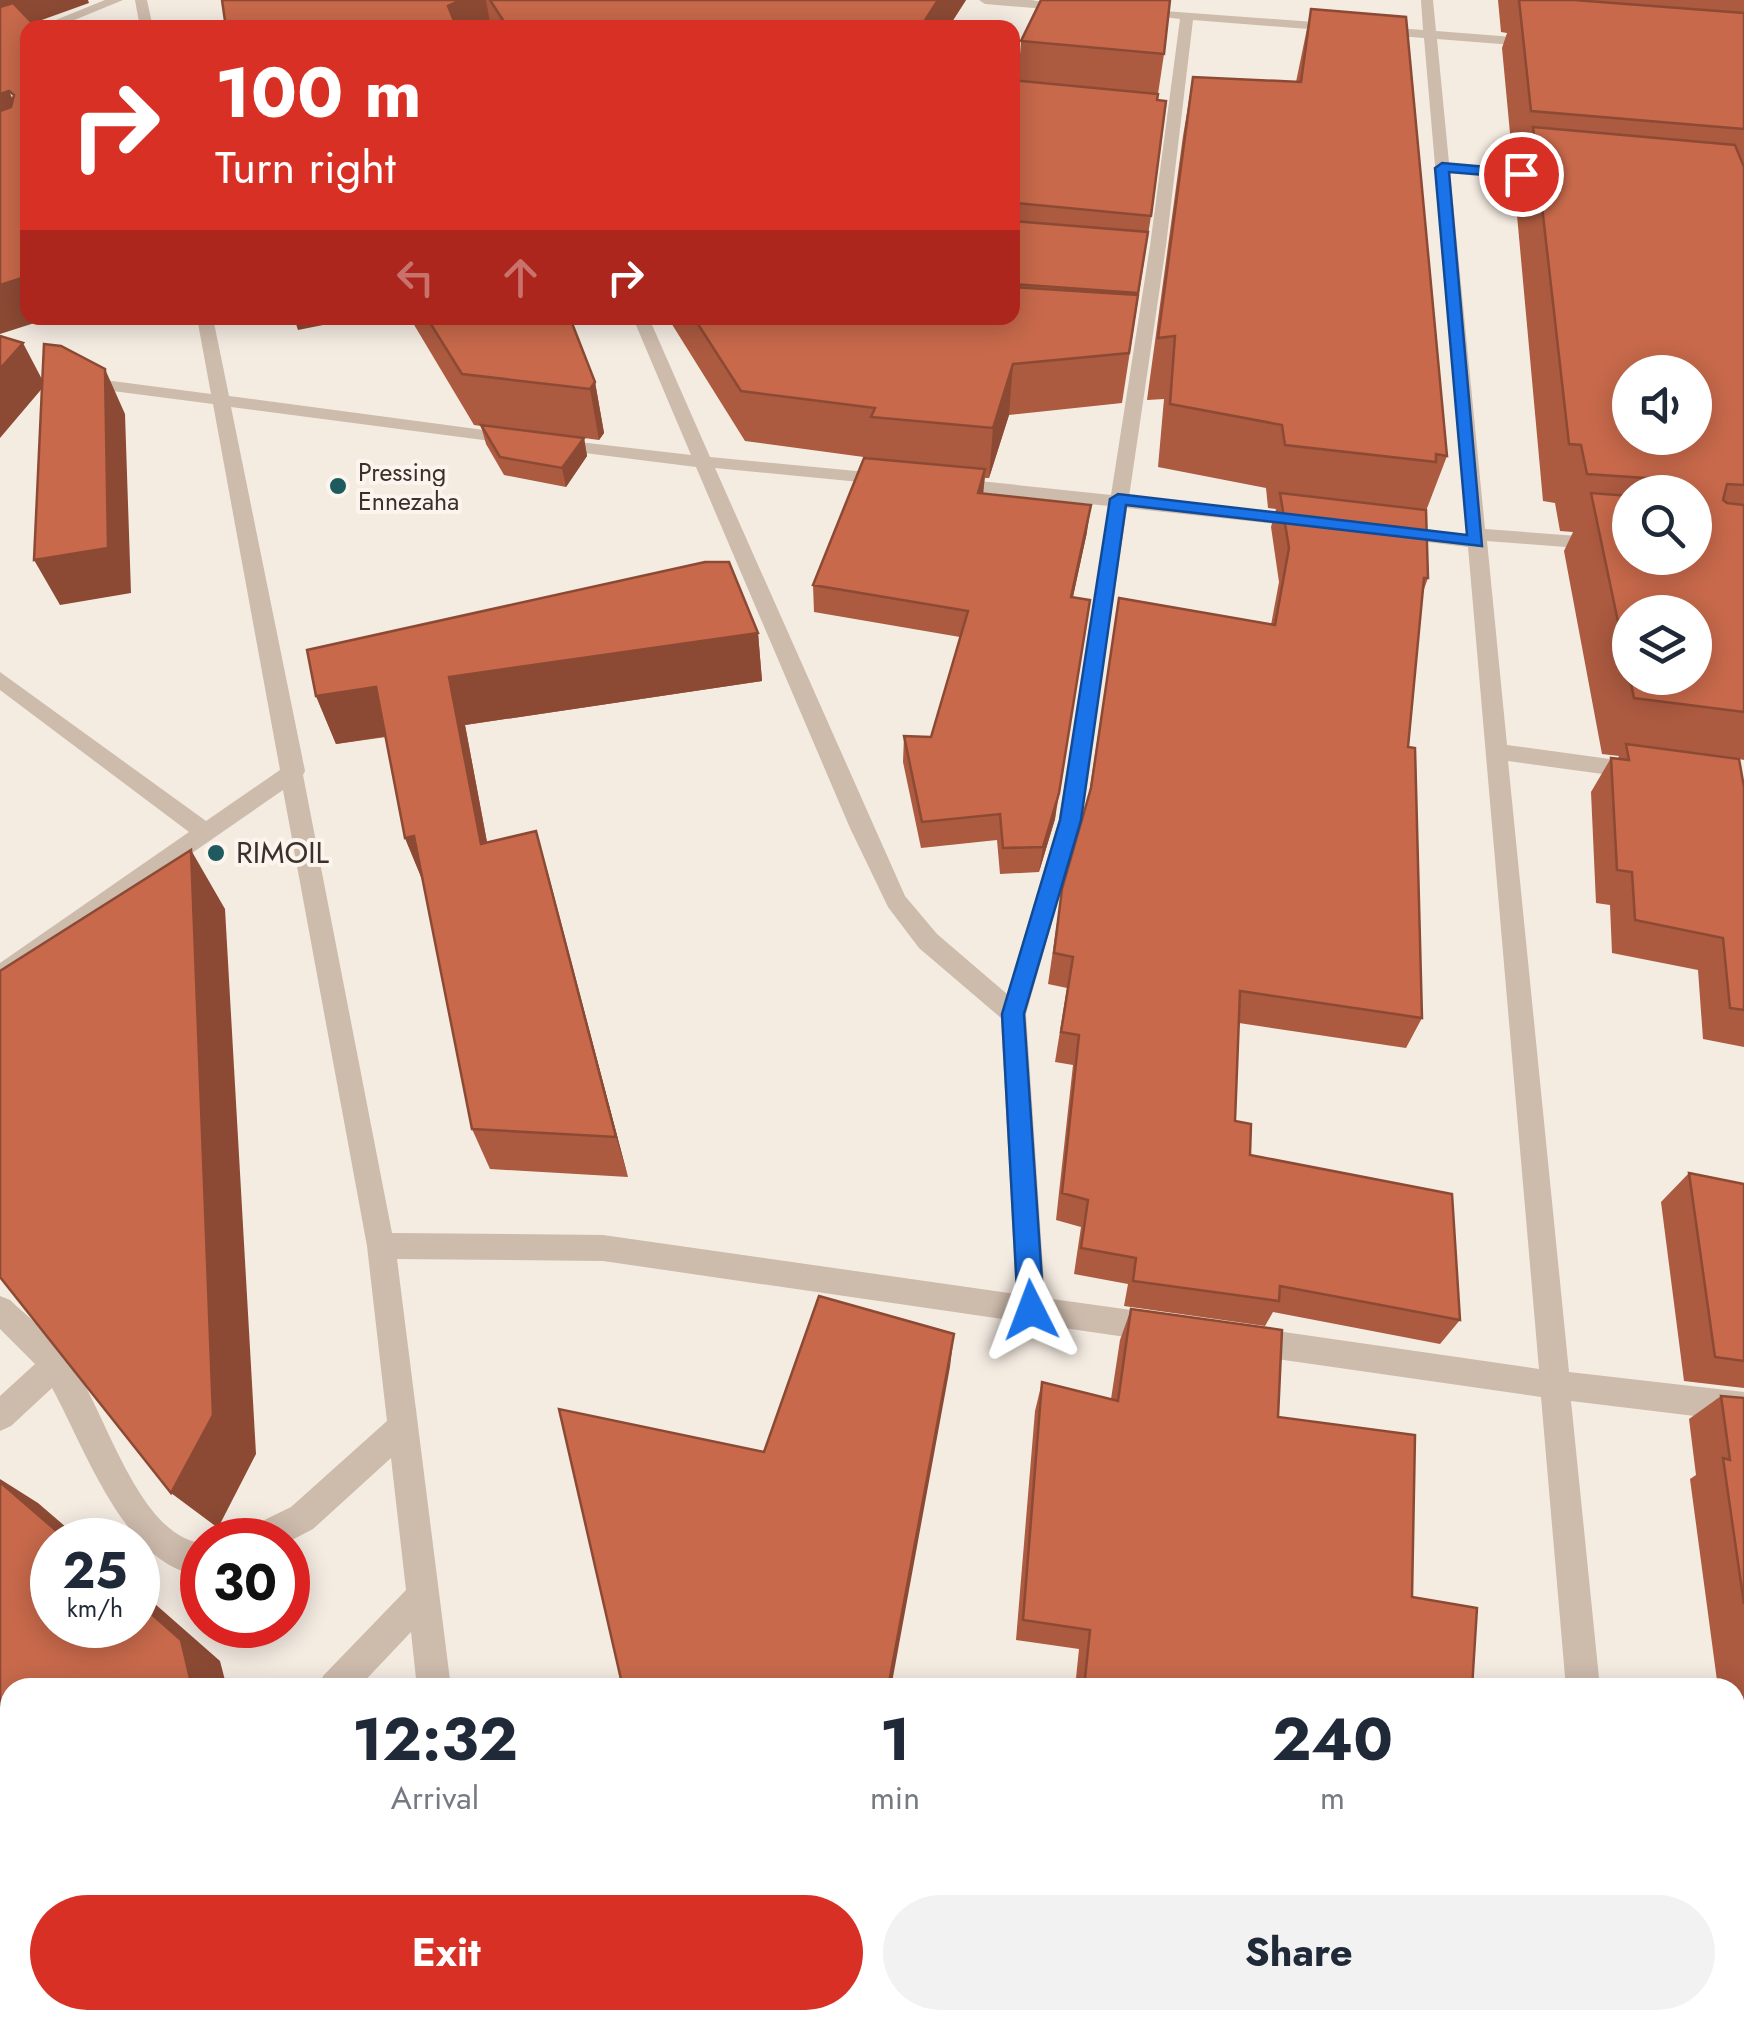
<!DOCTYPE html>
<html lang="en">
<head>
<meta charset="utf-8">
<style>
	body { margin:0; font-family:Jost,sans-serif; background:#f2f2f3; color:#1f2937; height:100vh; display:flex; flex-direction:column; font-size:38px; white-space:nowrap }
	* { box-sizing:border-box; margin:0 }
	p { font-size:32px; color:#747a83 }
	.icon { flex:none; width:55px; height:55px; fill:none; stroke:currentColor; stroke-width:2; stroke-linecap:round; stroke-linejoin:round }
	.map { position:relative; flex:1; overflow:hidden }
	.details { position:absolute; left:0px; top:1678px; width:1745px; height:352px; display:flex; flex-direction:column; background:#fff; border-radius:30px 30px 0 0; box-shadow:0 5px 25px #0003 }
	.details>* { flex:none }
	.banner { position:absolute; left:20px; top:20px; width:1000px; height:305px; border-radius:20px; box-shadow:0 5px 25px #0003; background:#d93025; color:#fff; overflow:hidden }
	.tools { position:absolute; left:1612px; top:355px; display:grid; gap:20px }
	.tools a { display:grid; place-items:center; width:100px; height:100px; border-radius:50%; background:#fff; box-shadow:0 5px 25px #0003; font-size:50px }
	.speed { position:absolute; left:30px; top:1518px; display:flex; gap:20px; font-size:50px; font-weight:700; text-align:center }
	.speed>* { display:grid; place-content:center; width:130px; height:130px; border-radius:50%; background:#fff; box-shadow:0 5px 25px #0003; line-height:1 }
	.speed small { font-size:25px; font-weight:400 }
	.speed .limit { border:15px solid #d22; background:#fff; color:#111 }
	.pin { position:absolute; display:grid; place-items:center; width:85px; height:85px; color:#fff; margin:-42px; border:5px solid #fff; border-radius:50%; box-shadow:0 2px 10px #0007 }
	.me { position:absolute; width:110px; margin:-55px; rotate:357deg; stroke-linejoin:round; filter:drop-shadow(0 0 8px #0008) }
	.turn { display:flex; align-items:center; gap:35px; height:210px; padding:0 30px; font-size:45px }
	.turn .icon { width:130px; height:130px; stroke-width:2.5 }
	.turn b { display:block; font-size:70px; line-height:85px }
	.lanes { display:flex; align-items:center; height:95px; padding:0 30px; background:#0003; justify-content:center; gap:50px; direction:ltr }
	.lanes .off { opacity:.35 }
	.eta { display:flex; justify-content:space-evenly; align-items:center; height:170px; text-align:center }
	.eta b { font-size:60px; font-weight:700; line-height:70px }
	.button { display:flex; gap:20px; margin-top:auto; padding:20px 30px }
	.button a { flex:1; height:115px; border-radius:60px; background:#d93025; color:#fff; font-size:40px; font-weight:700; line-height:115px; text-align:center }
	.button a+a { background:#f2f2f3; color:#1f2937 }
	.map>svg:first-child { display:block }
</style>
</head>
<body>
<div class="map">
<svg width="1744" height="2028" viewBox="0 0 1744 2028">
	<rect width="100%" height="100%" fill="#f4ebe1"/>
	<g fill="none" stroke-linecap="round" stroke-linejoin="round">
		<path fill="#cdbbac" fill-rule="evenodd" d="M 105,0 L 123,0 L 55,28 L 36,28 Z
			M 135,0 L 147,0 L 153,28 L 140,28 Z
			M 979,0 L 1031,0 L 1076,7 L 1070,11 L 985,4 Z
			M 1421,0 L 1433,0 L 1436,31 L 1538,39 L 1545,43 L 1538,47 L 1437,39 L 1449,163 L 1550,173 L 1557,177 L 1550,181 L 1450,172 L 1485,529 L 1630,540 L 1630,552 L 1487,541 L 1507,745 L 1639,763 L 1650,771 L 1639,779 L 1508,761 L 1569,1372 L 1744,1392 L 1744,1422 L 1571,1401 L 1600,1688 L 1566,1688 L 1541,1397 L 1249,1355 L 1239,1351 L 1235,1341 L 1239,1331 L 1249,1327 L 1539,1369 L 1468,547 L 1394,538 L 1384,532 L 1394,526 L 1467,535 L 1424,38 L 1193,20 L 1166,246 L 1129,497 L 1304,515 L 1313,521 L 1304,527 L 1127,508 L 1081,820 L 1026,1014 L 1045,1298 L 1160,1314 L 1170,1318 L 1174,1328 L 1170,1338 L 1160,1342 L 603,1261 L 397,1259 L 451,1688 L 417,1688 L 411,1632 L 358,1688 L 319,1688 L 323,1676 L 406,1590 L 391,1458 L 313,1529 L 288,1542 L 241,1540 L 246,1529 L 291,1507 L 387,1421 L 367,1246 L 283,790 L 0,986 L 0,963 L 189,832 L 0,690 L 0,672 L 206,821 L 280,770 L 213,404 L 82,387 L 73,382 L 82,377 L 211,394 L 197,318 L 213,318 L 229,396 L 514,434 L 523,439 L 514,444 L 231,407 L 305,771 L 303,775 L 392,1233 L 603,1235 L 1016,1294 L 1001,1018 L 919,948 L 888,907 L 850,828 L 696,467 L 553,449 L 544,444 L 553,439 L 691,455 L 633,318 L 649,318 L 710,457 L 898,475 L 898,483 L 891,485 L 715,468 L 905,896 L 937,934 L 1007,994 L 1059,820 L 1109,506 L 951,490 L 942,484 L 951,478 L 1111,495 L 1150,246 L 1180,19 L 1164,17 L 1164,11 L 1423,30 Z
			M 0,1296 L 10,1300 C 28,1317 50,1334 66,1354 C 104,1403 136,1536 202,1543 L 202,1575 C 127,1570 86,1450 52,1388 L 11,1426 L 0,1431 L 0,1396 L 35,1364 L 0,1329 Z
			M 10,2004 L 10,2020 L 36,2020 L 32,2028 L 0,2028 L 0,2011 Z
			M 466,2020 L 504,2020 L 506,2028 L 468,2028 Z
			M 925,2020 L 994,2020 L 998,2028 L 929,2028 Z
			M 1595,2020 L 1633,2020 L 1634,2028 L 1596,2028 Z"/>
	</g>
	<path fill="#ac5a40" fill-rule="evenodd" d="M 222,0 L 966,0 L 948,28 L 226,28 Z
		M 1498,0 L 1744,0 L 1744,760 L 1739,759 L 1744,787 L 1744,1047 L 1703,1039 L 1698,970 L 1612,953 L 1610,905 L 1596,903 L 1591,792 L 1611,758 L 1618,758 L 1619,756 L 1602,754 L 1564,551 L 1573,532 L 1560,531 L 1555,503 L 1543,501 L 1514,182 L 1520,166 L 1513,165 L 1502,48 L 1507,33 L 1501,32 ZM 1630,492 L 1695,492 L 1630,558 Z
		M 1311,9 L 1447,456 L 1426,511 L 1428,578 L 1423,592 L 1408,747 L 1422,1018 L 1406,1048 L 1239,1023 L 1235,1121 L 1250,1155 L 1460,1320 L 1440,1344 L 1273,1312 L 1265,1326 L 1124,1306 L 1128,1284 L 1074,1274 L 1081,1227 L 1056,1220 L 1073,1065 L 1055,1062 L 1067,988 L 1048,984 L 1062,889 L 1089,794 L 1119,598 L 1271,625 L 1279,582 L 1271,527 L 1276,509 L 1268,508 L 1266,488 L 1158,467 L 1164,399 L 1147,400 L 1183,136 L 1193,77 L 1296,82 Z
		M 1021,41 L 1164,54 L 1158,94 L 1151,216 L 1122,403 L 1009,415 L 989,478 L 985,478 L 983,493 L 1087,532 L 1073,597 L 1055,819 L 1039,872 L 1000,874 L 997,840 L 921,848 L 903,762 L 904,736 L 931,737 L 960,637 L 814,612 L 813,585 L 871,458 L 745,441 L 668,318 L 1012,318 L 1012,80 L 1018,81 Z
		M 410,318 L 570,318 L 595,382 L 604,433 L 599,440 L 584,438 L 587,456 L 566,487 L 504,475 L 486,444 L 481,426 L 474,425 Z
		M 758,633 L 762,681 L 465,725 L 487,842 L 536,831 L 628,1177 L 490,1169 L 472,1129 L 424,884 L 405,838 L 386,737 L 336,744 L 316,696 Z
		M 1689,1173 L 1744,1184 L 1744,1388 L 1684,1381 L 1661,1202 Z
		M 1131,1309 L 1278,1417 L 1412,1597 L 1472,1688 L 1075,1688 L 1079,1649 L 1016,1640 L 1035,1411 L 1042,1382 L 1111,1399 L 1120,1340 Z
		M 1721,1396 L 1744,1398 L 1744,1886 L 1735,1818 L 1735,1688 L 1718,1688 L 1690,1479 L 1696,1475 L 1689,1419 Z"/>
	<path fill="#8c4a34" d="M 0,0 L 88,0 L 89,3 L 0,35 Z
		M 461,0 L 486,0 L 491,28 L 453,28 L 448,6 Z
		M 938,0 L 966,0 L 948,28 L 920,28 Z
		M 9,91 L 27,131 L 0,142 L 0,94 Z
		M 28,276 L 28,318 L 50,318 L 0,334 L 0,285 Z
		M 294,318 L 358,318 L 298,330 Z
		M 23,343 L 45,385 L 0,438 L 0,369 Z
		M 1013,364 L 1009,415 L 989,478 L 993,428 Z
		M 105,369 L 125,414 L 131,593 L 60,605 L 34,560 Z
		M 595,382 L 604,433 L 599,440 L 590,389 Z
		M 584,438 L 587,456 L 566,487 L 562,468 Z
		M 985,469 L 983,496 L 978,493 Z
		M 1091,505 L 1087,532 L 1067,624 L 1071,597 Z
		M 1090,600 L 1055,819 L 1039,872 L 1043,847 Z
		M 758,633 L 762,681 L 465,725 L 496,890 L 481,844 L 449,677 Z
		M 376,687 L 394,735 L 336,744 L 316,696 Z
		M 536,831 L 549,877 L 628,1177 L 616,1137 Z
		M 414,836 L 424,884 L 405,838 Z
		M 191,850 L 225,909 L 256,1454 L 218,1528 L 171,1493 Z
		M 954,1334 L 950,1367 L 891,1688 L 888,1688 Z
		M 0,1479 L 38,1503 L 81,1540 L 67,1540 L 0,1482 Z
		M 138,1589 L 220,1661 L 227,1688 L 192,1688 L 138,1602 Z
		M 10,1736 L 10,1766 L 0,1769 L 0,1739 Z
		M 240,2020 L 269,2020 L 270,2028 L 240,2028 Z"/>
	<path fill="#c8694b" stroke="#8c4a34" stroke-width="2.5" fill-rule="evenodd" d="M 222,0 L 461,0 L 448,6 L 457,28 L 226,28 Z
		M 490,0 L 938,0 L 920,28 L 508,28 Z
		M 1041,0 L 1170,0 L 1164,54 L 1021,41 Z
		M 1519,0 L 1574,0 L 1744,13 L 1744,129 L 1531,111 Z
		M 13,3 L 37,28 L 28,28 L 28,276 L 0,285 L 0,111 L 11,107 L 14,95 L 9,91 L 0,94 L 0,7 Z
		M 1311,9 L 1406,17 L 1447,456 L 1436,454 L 1436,462 L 1285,445 L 1282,425 L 1170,404 L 1175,336 L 1158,338 L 1193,77 L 1301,82 Z
		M 1012,80 L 1158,94 L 1157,100 L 1166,101 L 1151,216 L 1015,203 L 1012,206 Z
		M 1533,127 L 1735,145 L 1744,167 L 1744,485 L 1727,484 L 1723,500 L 1727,503 L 1744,505 L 1744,712 L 1634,698 L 1591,493 L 1630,496 L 1630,558 L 1695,558 L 1695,492 L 1661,492 L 1663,483 L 1660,479 L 1587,474 L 1581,445 L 1569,444 ZM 1630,372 L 1695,372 L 1695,438 L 1630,438 ZM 1630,612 L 1695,612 L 1695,678 L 1630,678 Z
		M 1012,213 L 1014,221 L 1148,232 L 1138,293 L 1012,284 Z
		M 1012,287 L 1138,295 L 1129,353 L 1013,364 L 993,428 L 871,417 L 875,408 L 741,391 L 694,318 L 1012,318 Z
		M 427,318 L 570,318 L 595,382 L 590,389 L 462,374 Z
		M 0,336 L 23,343 L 0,369 Z
		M 44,344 L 61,346 L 105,369 L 108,548 L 34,560 Z
		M 481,425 L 584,438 L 562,468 L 500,457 Z
		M 864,458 L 985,469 L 978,493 L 1091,505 L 1071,597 L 1090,600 L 1059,793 L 1043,847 L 1003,848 L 1000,814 L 922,822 L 904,736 L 931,737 L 968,611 L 813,585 Z
		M 1280,493 L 1426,510 L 1428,578 L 1424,578 L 1408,747 L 1415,748 L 1422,1018 L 1240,991 L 1235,1121 L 1251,1124 L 1250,1155 L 1452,1194 L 1460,1320 L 1280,1286 L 1279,1301 L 1133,1281 L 1136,1258 L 1081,1248 L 1088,1200 L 1062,1193 L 1079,1035 L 1061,1032 L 1073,957 L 1054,953 L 1062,889 L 1091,788 L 1119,598 L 1275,625 L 1289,548 Z
		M 705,562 L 729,562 L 758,633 L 449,677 L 481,844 L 536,831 L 616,1137 L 472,1129 L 414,836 L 405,838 L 376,687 L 316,696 L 307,650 Z
		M 1626,744 L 1739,759 L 1744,787 L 1744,1010 L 1730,1008 L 1723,938 L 1635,920 L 1632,872 L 1617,870 L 1611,758 L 1629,760 Z
		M 191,850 L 213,1415 L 171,1493 L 0,1277 L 0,971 Z
		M 1689,1173 L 1744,1184 L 1744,1361 L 1715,1357 Z
		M 819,1296 L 954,1334 L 888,1688 L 623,1688 L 559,1409 L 764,1452 Z
		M 1131,1309 L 1282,1330 L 1278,1417 L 1415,1435 L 1412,1597 L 1477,1608 L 1472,1688 L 1084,1688 L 1090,1630 L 1023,1620 L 1042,1382 L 1118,1401 Z
		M 1721,1396 L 1744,1398 L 1744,1604 L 1723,1458 L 1730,1460 Z
		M 0,1482 L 67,1540 L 52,1540 L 52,1625 L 138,1625 L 138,1602 L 181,1640 L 192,1687 L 10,1688 L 10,1736 L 0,1739 Z
		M 67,2020 L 240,2020 L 240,2028 L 67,2028 Z"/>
	<path fill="#1a73e8" stroke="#114b97" stroke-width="2.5" d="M 1442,163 L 1521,170 L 1527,174 L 1521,178 L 1449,172 L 1482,546 L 1126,505 L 1081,820 L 1024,1014 L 1044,1310 L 1040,1318 L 1031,1322 L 1022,1318 L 1018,1310 L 1002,1014 L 1060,820 L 1110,499 L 1118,494 L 1467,535 L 1435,168 Z"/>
	<g fill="#1f5a5e" stroke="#fbf5ee" stroke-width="4">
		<circle cx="338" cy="486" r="10"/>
		<circle cx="216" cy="853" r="10"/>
	</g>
	<g text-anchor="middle" stroke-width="8" stroke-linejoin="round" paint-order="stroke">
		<g font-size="25" fill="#3b302b" stroke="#fbf5ee" text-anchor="start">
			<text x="358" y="481">Pressing<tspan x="358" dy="29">Ennezaha</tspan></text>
		</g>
		<g font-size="30" fill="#3b302b" stroke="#fbf5ee" text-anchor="start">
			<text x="236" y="863">RIMOIL</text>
		</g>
	</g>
</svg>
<div class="tools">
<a><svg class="icon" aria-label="sound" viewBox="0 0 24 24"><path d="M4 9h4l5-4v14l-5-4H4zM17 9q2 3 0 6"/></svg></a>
<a><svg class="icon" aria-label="search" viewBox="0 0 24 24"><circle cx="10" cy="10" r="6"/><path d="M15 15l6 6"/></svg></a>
<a><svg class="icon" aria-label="layers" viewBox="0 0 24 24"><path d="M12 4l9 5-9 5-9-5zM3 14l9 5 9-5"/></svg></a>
</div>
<div class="speed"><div>25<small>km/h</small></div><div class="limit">30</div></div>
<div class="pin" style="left:1521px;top:174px;background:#d93025"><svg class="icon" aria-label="arrive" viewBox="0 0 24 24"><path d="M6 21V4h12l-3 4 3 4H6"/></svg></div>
<svg class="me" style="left:1031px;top:1310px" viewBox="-20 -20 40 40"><path d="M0-17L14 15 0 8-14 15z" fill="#1a73e8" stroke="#fff" stroke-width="4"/></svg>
<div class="banner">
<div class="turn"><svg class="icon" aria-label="right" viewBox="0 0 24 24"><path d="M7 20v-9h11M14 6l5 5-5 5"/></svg><div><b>100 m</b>Turn right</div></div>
<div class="lanes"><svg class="icon off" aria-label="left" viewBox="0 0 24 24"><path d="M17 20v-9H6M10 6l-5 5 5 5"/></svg><svg class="icon off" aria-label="ahead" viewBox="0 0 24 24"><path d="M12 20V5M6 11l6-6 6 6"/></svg><svg class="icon" aria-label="right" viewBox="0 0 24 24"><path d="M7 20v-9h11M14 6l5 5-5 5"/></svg></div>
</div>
<section class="details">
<div class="eta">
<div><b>12:32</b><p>Arrival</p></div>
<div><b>1</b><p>min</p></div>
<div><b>240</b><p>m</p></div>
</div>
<div class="button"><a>Exit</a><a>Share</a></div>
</section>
</div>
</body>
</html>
